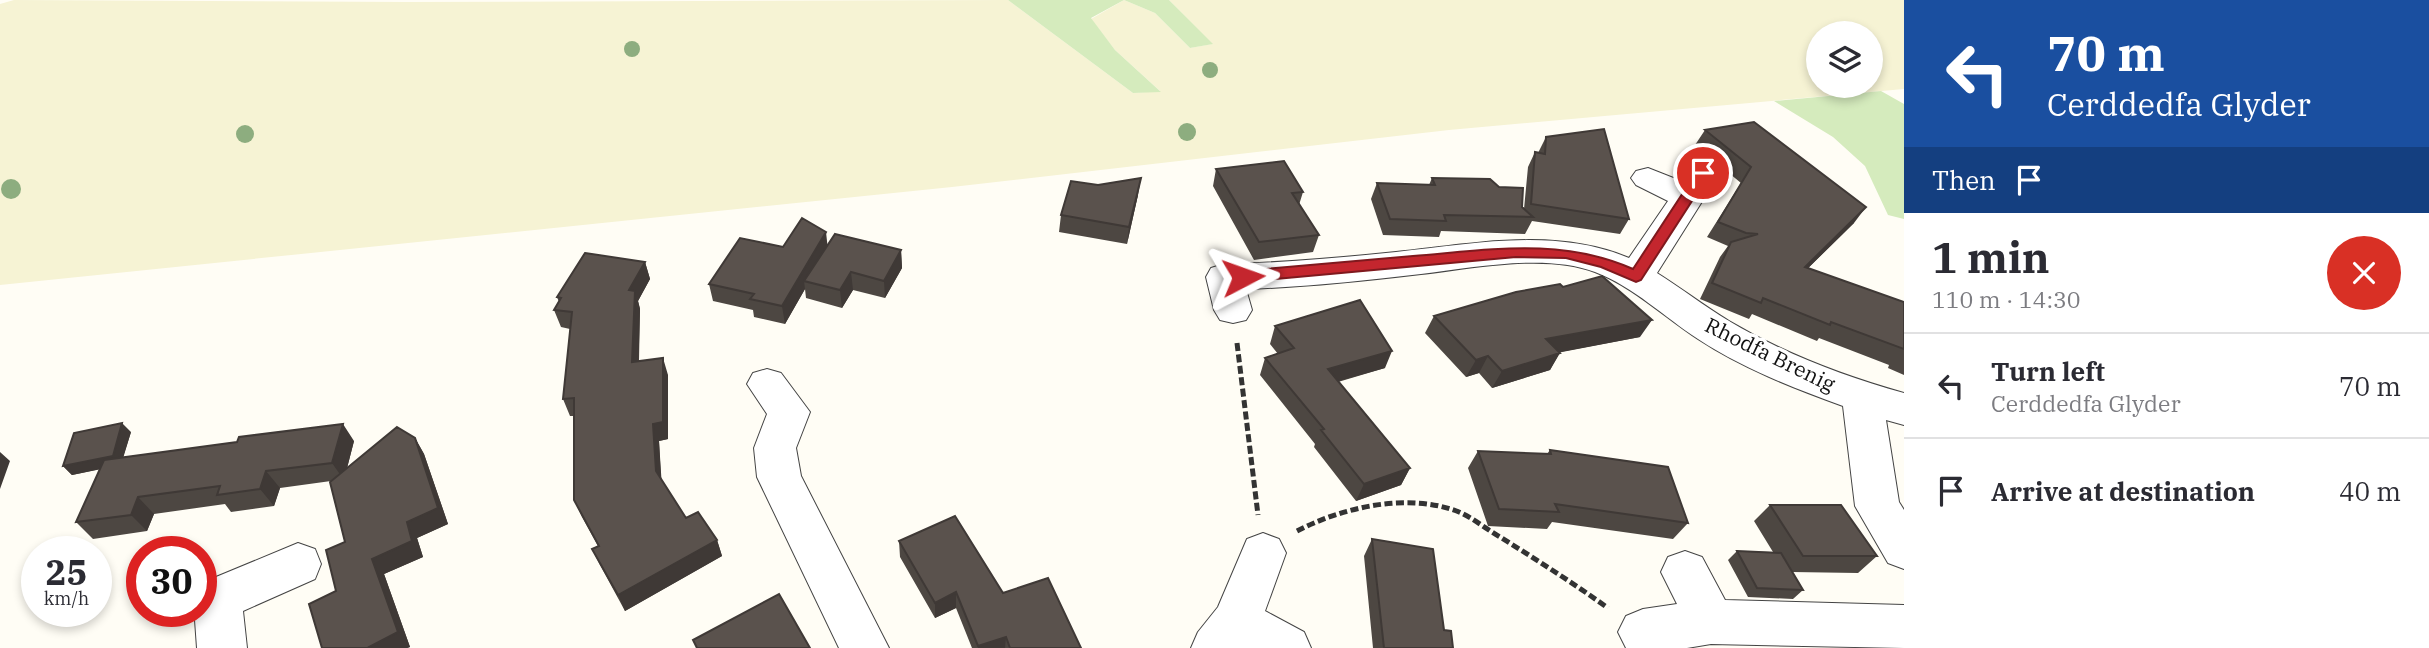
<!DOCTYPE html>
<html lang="en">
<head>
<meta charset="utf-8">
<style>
	body { margin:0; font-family:"IBM Plex Serif",serif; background:#f7f7f7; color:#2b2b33; height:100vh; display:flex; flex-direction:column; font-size:26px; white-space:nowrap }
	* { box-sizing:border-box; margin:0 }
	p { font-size:23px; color:#7c7c81 }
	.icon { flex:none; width:38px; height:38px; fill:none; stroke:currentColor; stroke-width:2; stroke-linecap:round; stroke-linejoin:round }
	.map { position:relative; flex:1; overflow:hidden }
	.panel { display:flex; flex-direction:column; background:#fff; width:525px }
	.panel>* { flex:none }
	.hud { background:#1a4fa0; color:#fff; overflow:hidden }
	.buttons { position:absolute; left:1806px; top:21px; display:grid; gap:14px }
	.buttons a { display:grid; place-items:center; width:77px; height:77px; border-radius:50%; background:#fff; box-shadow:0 4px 10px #0003; font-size:35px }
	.speed { position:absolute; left:21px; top:536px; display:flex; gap:14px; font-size:35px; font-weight:700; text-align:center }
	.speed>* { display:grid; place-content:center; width:91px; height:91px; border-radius:50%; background:#fff; box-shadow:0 4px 10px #0003; line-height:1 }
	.speed small { font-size:18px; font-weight:400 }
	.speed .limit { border:10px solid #d22; background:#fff; color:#111 }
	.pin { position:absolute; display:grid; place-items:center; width:60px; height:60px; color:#fff; margin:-30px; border:4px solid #fff; border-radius:50%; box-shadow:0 2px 7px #0007 }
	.me { position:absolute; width:77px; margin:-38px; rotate:86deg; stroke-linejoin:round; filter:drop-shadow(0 0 5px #0008) }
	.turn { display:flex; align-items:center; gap:24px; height:147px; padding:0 28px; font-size:32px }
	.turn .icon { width:91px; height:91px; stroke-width:2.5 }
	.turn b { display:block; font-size:49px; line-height:60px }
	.then { display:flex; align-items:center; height:66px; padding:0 28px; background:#0003; gap:14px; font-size:26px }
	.round { display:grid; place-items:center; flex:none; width:74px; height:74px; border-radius:37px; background:#f7f7f7 }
	.head { display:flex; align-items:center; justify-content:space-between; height:119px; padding:0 28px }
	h1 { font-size:42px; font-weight:700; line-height:52px }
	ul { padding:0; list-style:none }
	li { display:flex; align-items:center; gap:21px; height:105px; padding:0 28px; border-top:2px solid #e1e1e2 }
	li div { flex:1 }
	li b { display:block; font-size:26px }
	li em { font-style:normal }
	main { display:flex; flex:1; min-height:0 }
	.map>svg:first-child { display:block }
</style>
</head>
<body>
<main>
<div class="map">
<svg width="1904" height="648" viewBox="0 0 1904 648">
	<rect width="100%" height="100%" fill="#fffdf5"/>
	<path fill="#f6f3d4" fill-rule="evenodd" d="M 14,0 L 406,2 L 1008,0 L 1133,93 L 1160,91 L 1115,50 L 1091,19 L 1124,0 L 1155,13 L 1190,48 L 1212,44 L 1169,0 L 1904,0 L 1904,89 L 1449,130 L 952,187 L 0,285 L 0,4 ZM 1818,33 L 1871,33 L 1871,86 L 1818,86 Z"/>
	<path fill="#d5ebbd" d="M 1008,0 L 1169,0 L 1213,44 L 1190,48 L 1155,13 L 1124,0 L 1091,18 L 1115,50 L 1161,92 L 1133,93 Z
		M 1881,91 L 1904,104 L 1904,219 L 1888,215 L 1865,166 L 1833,137 L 1774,101 Z"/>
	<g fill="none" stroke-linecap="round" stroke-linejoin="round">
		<defs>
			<path id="minor" d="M 1703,163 L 1715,166 L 1720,173 L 1657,273 C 1681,288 1704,306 1729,321 C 1783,353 1843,376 1904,393 L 1904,425 L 1886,420 L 1899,502 L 1904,510 L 1904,569 L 1888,563 L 1855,506 L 1843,406 C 1793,388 1742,368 1698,339 C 1664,317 1634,287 1595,272 C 1545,253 1473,268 1421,274 C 1363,281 1305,287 1246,289 L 1252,310 L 1246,320 L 1233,323 L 1220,320 L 1214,310 L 1206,277 L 1211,268 L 1224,264 C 1281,263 1338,258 1396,252 C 1473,244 1555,227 1629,258 L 1668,201 L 1636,185 L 1631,178 L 1636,171 L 1648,168 L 1681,181 L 1691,166 Z
				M 767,369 L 781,373 L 810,412 L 796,448 L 801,476 L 889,648 L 839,648 L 757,477 L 754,448 L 767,414 L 747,384 L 753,373 Z
				M 1263,533 L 1279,539 L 1286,553 L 1265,611 L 1304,632 L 1311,648 L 1191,648 L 1198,632 L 1218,607 L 1247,539 Z
				M 298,543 L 315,549 L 321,564 L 315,579 L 243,611 L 247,648 L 197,648 L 195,620 L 184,615 L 182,611 L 201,611 L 201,578 L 216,577 Z
				M 1685,551 L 1702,557 L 1725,600 L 1904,605 L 1904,648 L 1711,644 L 1687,648 L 1626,648 L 1618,632 L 1626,616 L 1643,609 L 1677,604 L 1661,572 L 1668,557 Z"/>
		</defs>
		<use href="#minor" stroke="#444" stroke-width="2"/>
		<path stroke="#333" stroke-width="5" stroke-dasharray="8 3.5" stroke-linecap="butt" d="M 1237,343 L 1258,515
			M 1297,531 C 1343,507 1409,492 1459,512 C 1473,518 1486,529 1500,537 C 1537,560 1573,583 1608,608"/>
		<use href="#minor" fill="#fff" fill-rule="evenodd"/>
	</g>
	<g fill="#8dad7f">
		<circle cx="632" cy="49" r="8"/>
		<circle cx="1210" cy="70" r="8"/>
		<circle cx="1187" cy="132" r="9"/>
		<circle cx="245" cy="134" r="9"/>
		<circle cx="11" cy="189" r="10"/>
	</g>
	<path fill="#4d4742" d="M 1705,130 L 1854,223 L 1808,268 L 1904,302 L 1904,375 L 1888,368 L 1889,365 L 1819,338 L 1817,341 L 1752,314 L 1749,319 L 1700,299 L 1720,257 L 1728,246 L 1707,237 L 1741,183 L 1695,145 Z
		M 1546,137 L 1629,219 L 1620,234 L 1532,221 L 1525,234 L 1441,231 L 1439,237 L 1383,235 L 1371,199 L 1377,183 L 1429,185 L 1432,178 L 1522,207 L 1524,209 L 1528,167 L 1535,152 L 1538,153 Z
		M 1216,169 L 1303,192 L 1299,205 L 1319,235 L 1313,252 L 1254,260 L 1213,186 Z
		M 1098,185 L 1138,195 L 1127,244 L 1059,232 L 1061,215 Z
		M 827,246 L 901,250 L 902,268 L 885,298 L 853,290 L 842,308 L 806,298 L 805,289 L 785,324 L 754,317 L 753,310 L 713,301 L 709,284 Z
		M 645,262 L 650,279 L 638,301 L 640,309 L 639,361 L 668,375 L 668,439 L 659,441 L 661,479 L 686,518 L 717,540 L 722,556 L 625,611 L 600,565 L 592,549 L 598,546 L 582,517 L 574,500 L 574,416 L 570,416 L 563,399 L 570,329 L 561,327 L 554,310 L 559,302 L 557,297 Z
		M 1563,287 L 1640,337 L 1560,352 L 1550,370 L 1492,388 L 1479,373 L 1466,377 L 1425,333 L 1434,316 Z
		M 1275,326 L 1385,368 L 1338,382 L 1410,468 L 1401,485 L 1356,501 L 1314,447 L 1315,444 L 1260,375 L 1265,358 L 1278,354 L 1270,344 Z
		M 131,432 L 123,457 L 354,441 L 347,468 L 415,438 L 424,454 L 448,524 L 417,538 L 423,557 L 384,574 L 410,647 L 407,648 L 322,648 L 336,591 L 345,542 L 331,481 L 280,488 L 274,506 L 231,512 L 225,504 L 154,514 L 147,531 L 93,539 L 76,522 L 100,469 L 72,475 L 63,466 Z
		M 1550,450 L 1688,523 L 1673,539 L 1552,522 L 1547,529 L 1488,526 L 1468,468 L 1478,451 L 1547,454 Z
		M 1770,505 L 1877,556 L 1858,573 L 1792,572 L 1803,590 L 1793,599 L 1748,597 L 1728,560 L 1737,551 L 1773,552 L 1754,521 Z
		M 1372,539 L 1444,630 L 1453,648 L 1373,648 L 1364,556 Z
		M 899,541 L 1003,593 L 1081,648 L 972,648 L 956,608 L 935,618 L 900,557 Z"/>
	<path fill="#3f3936" d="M 1141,178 L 1138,195 L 1127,244 L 1129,227 Z
		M 1866,207 L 1854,223 L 1793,283 L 1805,267 Z
		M 826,232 L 828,250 L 804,281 L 805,289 L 785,324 L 782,306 Z
		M 901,250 L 902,268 L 885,298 L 884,281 Z
		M 645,262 L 650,279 L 638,301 L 640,309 L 638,379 L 632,362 L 629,290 Z
		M 851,272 L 853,290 L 842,308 L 840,290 Z
		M 1652,320 L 1640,337 L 1536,357 L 1546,339 Z
		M 1392,351 L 1385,368 L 1321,386 L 1328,369 Z
		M 1560,353 L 1550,370 L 1492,388 L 1502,371 Z
		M 1488,356 L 1479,373 L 1466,377 L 1476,360 Z
		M 663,358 L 668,375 L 668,439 L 659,441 L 662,488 L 656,471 L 653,424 Z
		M 122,423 L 131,432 L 121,465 L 72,475 L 63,466 Z
		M 343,424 L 354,441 L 344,480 L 332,463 Z
		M 415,438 L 424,454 L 448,524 L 417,538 L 423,557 L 384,574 L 410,647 L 407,648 L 370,648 L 372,559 L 407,522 Z
		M 0,452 L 10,461 L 0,489 Z
		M 1410,468 L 1401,485 L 1356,501 L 1364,484 Z
		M 266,471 L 280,488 L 274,506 L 260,489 Z
		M 138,497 L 154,514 L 147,531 L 131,515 Z
		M 717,540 L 722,556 L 625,611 L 618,595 Z
		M 956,592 L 956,608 L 935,618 L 935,603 Z
		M 1006,637 L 1005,648 L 978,648 L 978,646 Z"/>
	<path fill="#5a524d" stroke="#3f3936" stroke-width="2" d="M 1754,122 L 1866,207 L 1805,267 L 1904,302 L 1904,349 L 1831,322 L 1830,325 L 1763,298 L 1761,303 L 1712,283 L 1731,242 L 1758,234 L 1746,233 L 1718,222 L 1751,167 L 1705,130 Z
		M 1604,129 L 1629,219 L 1531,204 L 1535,152 L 1545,154 L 1546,137 Z
		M 1284,161 L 1303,192 L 1292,193 L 1319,235 L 1259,242 L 1216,169 Z
		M 1141,178 L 1129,227 L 1061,215 L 1071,181 L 1098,185 Z
		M 1432,178 L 1490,179 L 1499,187 L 1523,188 L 1522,207 L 1533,217 L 1444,215 L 1446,221 L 1390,219 L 1377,183 L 1435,185 Z
		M 802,218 L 826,232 L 782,306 L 750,299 L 754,294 L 709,284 L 740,238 L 783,247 Z
		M 835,234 L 901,250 L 884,281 L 851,272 L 840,290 L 804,281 Z
		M 585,253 L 645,262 L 629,290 L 635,291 L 632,362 L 663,358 L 663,422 L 653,424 L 656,471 L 686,518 L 698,512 L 717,540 L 618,595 L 592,549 L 599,546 L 574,500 L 574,398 L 563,399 L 572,312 L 554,310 L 561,298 L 557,297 Z
		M 1602,276 L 1652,320 L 1546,339 L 1560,353 L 1502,371 L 1488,356 L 1476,360 L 1434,316 L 1516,292 L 1560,284 L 1563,287 Z
		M 1360,300 L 1392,351 L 1328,369 L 1410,468 L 1364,484 L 1321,430 L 1324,429 L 1265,358 L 1294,348 L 1275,326 Z
		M 122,423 L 113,456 L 63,466 L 74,433 Z
		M 343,424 L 332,463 L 266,471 L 260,489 L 217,495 L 220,486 L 138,497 L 131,515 L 76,522 L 104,460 L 237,442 L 239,437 Z
		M 397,427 L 415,438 L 438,508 L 407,522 L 412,541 L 372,559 L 398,632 L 369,647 L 370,648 L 322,648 L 309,604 L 336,591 L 326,550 L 345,542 L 330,482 Z
		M 1550,450 L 1668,467 L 1688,523 L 1555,504 L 1559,512 L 1499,509 L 1478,451 L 1551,454 Z
		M 1770,505 L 1841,505 L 1877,556 L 1803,556 Z
		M 955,516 L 1003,593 L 1048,578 L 1081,648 L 1010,648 L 1006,637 L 978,646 L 956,592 L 935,603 L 899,541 Z
		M 1372,539 L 1433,549 L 1444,630 L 1451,631 L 1453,648 L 1384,648 Z
		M 1737,551 L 1781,553 L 1803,590 L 1757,588 Z
		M 779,594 L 810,648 L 697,648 L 693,640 Z"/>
	<path fill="#c4262e" stroke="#7f191e" stroke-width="2" d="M 1703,169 L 1710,173 L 1641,280 L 1636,282 L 1601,267 L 1566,258 L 1516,257 L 1243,282 L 1236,277 L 1243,271 C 1300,266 1357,261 1413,256 C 1489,250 1561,237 1633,269 L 1698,170 Z"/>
	<g text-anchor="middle" stroke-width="7" stroke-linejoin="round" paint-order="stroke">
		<g font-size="21" fill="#111" stroke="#fff">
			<text transform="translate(1770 355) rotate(26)" y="7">Rhodfa Brenig</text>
		</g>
	</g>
</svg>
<div class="buttons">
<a><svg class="icon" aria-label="layers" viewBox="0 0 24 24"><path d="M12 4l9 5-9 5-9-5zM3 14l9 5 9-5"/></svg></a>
</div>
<div class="speed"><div>25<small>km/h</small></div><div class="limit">30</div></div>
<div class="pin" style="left:1703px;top:173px;background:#d93025"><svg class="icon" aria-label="arrive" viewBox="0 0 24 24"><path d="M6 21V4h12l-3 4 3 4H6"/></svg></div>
<svg class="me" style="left:1243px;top:277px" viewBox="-20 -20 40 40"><path d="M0-17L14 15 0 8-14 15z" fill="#c4262e" stroke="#fff" stroke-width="4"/></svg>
</div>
<section class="panel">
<div class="hud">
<div class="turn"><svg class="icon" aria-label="left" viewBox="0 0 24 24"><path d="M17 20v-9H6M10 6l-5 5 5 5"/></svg><div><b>70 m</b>Cerddedfa Glyder</div></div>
<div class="then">Then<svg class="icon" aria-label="arrive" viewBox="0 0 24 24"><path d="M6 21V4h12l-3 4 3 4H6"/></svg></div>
</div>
<div class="head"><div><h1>1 min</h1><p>110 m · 14:30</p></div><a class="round" style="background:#d93025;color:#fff"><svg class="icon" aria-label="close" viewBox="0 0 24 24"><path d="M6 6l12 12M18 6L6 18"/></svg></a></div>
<ul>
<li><svg class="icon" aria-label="left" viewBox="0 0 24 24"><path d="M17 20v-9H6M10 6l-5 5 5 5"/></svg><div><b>Turn left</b><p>Cerddedfa Glyder</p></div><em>70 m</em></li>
<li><svg class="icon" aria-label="arrive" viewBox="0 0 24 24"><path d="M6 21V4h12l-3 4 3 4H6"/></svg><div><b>Arrive at destination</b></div><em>40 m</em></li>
</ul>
</section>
</main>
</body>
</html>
